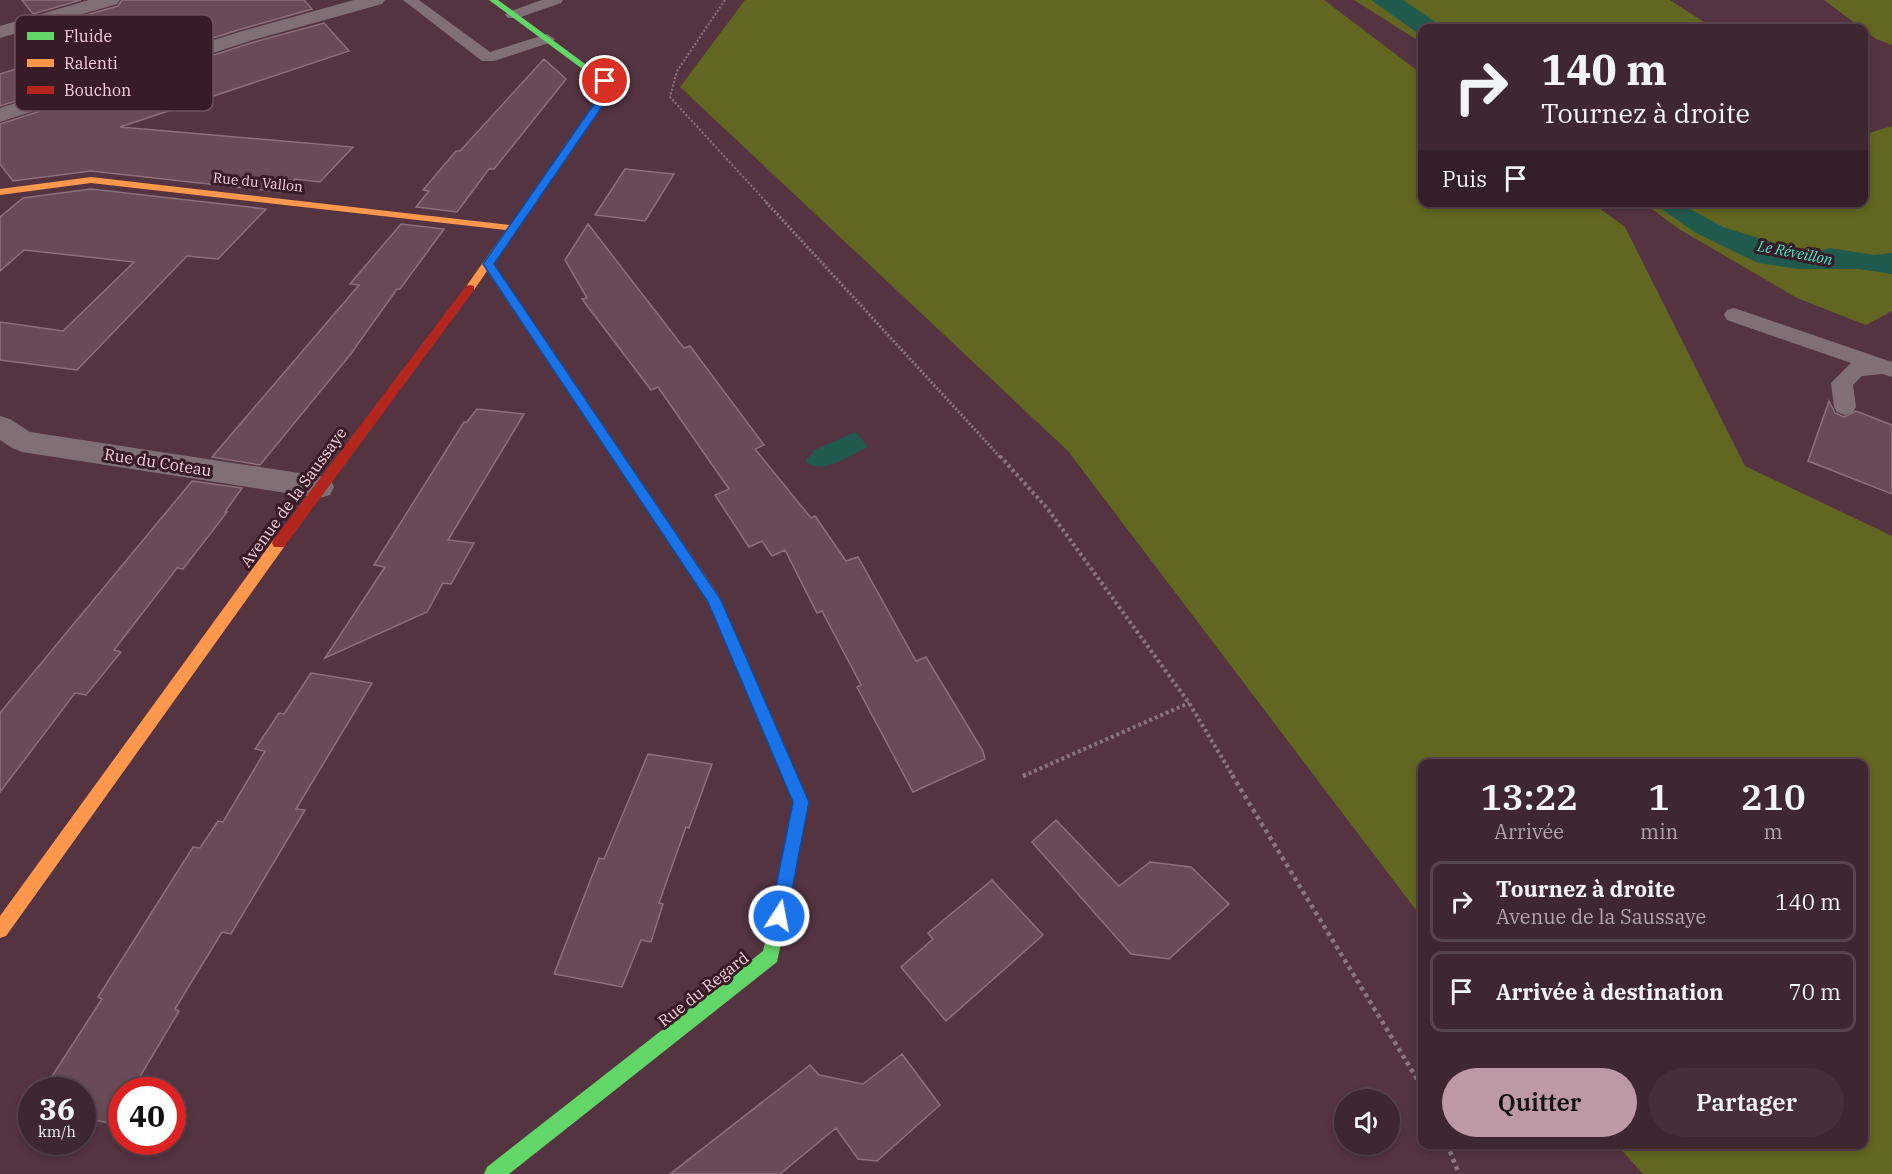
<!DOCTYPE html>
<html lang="fr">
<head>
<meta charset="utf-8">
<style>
	body { margin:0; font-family:"IBM Plex Serif",serif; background:#462f39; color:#f1f3f6; height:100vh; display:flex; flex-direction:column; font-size:22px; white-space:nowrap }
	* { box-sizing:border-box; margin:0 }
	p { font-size:20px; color:#ada5ab }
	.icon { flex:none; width:33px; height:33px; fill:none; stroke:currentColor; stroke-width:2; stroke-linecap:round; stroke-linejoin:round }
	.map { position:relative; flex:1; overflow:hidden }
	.details { position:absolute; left:1418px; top:759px; width:450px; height:390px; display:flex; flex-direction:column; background:#3f2731; border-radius:12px; box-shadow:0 3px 9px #0003,0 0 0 2px #58444d }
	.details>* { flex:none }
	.banner { position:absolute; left:1418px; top:24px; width:450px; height:183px; border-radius:12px; box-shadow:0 3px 9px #0003,0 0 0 2px #58444d; background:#3f2731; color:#f1f3f6; overflow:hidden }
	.tools { position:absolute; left:1334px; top:1089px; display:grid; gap:12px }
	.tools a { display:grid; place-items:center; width:66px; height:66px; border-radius:50%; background:#3f2731; box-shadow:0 3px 9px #0003,0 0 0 2px #58444d; font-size:30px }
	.speed { position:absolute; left:18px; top:1077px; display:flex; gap:12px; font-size:30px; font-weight:700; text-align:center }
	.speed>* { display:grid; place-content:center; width:78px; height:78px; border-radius:50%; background:#3f2731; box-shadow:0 3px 9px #0003,0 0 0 2px #58444d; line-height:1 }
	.speed small { font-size:15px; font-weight:400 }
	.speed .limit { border:9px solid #d22; background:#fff; color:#111 }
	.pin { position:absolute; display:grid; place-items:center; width:51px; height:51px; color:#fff; margin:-26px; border:3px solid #fff; border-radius:50%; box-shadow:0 2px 6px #0007 }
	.me { position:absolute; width:66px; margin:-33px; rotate:11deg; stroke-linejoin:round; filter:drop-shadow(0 0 4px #0008) }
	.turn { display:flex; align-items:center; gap:21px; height:126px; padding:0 24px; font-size:27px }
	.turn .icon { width:78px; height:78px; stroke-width:2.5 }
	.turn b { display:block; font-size:42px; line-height:51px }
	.then { display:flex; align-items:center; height:57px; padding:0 24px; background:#0003; gap:12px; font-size:22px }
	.eta { display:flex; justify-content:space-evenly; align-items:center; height:102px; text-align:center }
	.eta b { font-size:36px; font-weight:600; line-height:42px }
	.cta { display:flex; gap:12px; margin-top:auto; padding:12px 24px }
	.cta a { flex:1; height:69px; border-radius:36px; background:#bd98a5; color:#111; font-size:24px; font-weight:600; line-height:69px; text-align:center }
	.cta a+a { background:#462f39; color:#f1f3f6 }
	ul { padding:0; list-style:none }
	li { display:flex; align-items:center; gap:18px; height:81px; margin:0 12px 9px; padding:0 12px; border:3px solid #58444d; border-radius:12px }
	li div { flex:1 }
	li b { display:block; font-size:22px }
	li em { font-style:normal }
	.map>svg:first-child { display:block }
</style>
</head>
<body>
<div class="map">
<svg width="1892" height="1174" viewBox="0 0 1892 1174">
	<rect width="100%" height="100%" fill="#543441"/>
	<path fill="#626620" d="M 745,0 L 1324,0 L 1422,74 L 1422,202 L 1592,203 L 1625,227 L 1745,466 L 1892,536 L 1892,1174 L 1643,1174 L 1617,1145 L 1863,1144 L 1863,764 L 1422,764 L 1422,918 L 1068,451 L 680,87 Z
		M 1354,0 L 1670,0 L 1713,28 L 1422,28 L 1422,43 Z
		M 1824,0 L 1892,0 L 1892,45 L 1876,39 Z
		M 1892,126 L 1892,311 L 1866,325 L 1797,298 L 1679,229 L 1644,203 L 1863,202 L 1863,135 Z"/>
	<path fill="#205a4f" d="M 1371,0 L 1403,0 L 1444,28 L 1422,28 L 1422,36 Z
		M 1653,203 L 1679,203 L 1723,227 L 1810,254 L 1830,248 L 1874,255 L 1892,253 L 1892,274 L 1859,269 L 1798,269 L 1758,263 L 1696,233 Z
		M 856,432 L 868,447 C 851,455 822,475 807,463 L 806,460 L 813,453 L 812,451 Z"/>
	<path fill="#694b57" stroke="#8d707b" stroke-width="1.5" d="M 22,0 L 81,0 L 33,14 Z
		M 122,0 L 304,0 L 312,9 L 238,30 L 0,106 L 0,74 L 66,53 L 44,27 L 118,6 Z
		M 324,23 L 349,51 L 120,127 L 353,147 L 320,182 L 295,179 L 282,192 L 91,171 L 13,181 L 0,164 L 0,124 L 254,42 Z
		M 544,59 L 566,79 L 494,169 L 489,169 L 457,212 L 416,207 L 429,191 L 423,190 L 456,151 L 460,151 Z
		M 625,169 L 674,174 L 645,221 L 595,215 Z
		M 91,189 L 266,209 L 218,259 L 187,256 L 77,370 L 0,360 L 0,322 L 63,331 L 134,262 L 24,250 L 0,271 L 0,217 L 23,198 Z
		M 401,224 L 444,229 L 400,289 L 397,289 L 350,355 L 260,465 L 212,457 L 359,285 L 350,284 Z
		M 588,224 L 684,348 L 690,346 L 764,445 L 755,449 L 811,518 L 815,516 L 846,561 L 858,557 L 916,661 L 926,657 L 983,751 L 985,759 L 913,792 L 857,687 L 861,685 L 822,611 L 817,613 L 785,550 L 772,556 L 762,541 L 749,547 L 715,495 L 729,489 L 658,387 L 651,390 L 582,299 L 587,298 L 565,260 Z
		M 1829,401 L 1835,413 L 1844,417 L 1856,411 L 1892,425 L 1892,494 L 1808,461 Z
		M 477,409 L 524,414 L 448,540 L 474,543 L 451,584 L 443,583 L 427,612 L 325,658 L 385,567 L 374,565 L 464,422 L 467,422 Z
		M 192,481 L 242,488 L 225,512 L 227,512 L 183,569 L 177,568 L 114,650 L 121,652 L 86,695 L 75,693 L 0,792 L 0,713 Z
		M 311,673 L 372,683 L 296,809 L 305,810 L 231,934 L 222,932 L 175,1009 L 179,1011 L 132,1090 L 122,1090 L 122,1108 L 112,1124 L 82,1117 L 82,1090 L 43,1090 L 102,999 L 98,997 L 193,847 L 200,848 L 218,821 L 223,822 L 265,751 L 255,749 L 279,713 L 284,714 Z
		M 648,754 L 712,764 L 689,828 L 686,827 L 659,903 L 663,904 L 651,942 L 641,940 L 622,987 L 554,974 L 599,858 L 604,859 Z
		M 1056,820 L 1119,886 L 1150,862 L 1191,867 L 1229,904 L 1169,959 L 1131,954 L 1032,842 Z
		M 992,880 L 1043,935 L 946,1021 L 901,967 L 933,939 L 928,933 Z
		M 902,1054 L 940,1105 L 877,1161 L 858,1159 L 836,1128 L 780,1174 L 670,1174 L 810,1065 L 819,1075 L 863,1084 Z"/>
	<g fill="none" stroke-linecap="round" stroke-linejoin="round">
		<path stroke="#88767c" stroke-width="2" stroke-dasharray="2 2" stroke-linecap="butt" d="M 725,0 L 677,71 L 670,97 L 768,204"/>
		<path stroke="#88767c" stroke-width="3" stroke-dasharray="2 2" stroke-linecap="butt" d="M 766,202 L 1001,458"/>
		<path stroke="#88767c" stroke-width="4" stroke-dasharray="3 3" stroke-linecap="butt" d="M 1000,456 L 1047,508 L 1189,703 L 1233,776
			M 1023,776 L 1189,703"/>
		<path stroke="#88767c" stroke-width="4.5" stroke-dasharray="4 4" stroke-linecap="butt" d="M 1232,775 L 1422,1087
			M 1023,776 L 1026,775
			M 1447,1144 L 1459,1174"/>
		<path fill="#807076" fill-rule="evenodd" d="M 403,0 L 419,0 L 490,52 L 547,34 L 555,39 L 552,42 L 494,61 L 482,61 Z
			M 542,0 L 563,0 L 561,3 L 518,18 L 508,18 L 505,15 L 508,12 Z
			M 1734,308 L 1892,362 L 1892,377 L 1882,374 L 1862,376 L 1853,385 L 1856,407 L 1853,412 L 1845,415 L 1837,412 L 1834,407 L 1831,383 L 1851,363 L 1727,320 L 1724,315 L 1727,310 Z"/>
		<path fill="#807076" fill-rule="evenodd" d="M 89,0 L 120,0 L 117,4 L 0,38 L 0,26 Z
			M 354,0 L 385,0 L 382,4 L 253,40 L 0,122 L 0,108 L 239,32 Z
			M 0,416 L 10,419 L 30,432 L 319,476 L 330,479 L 334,487 L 330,495 L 319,498 L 22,452 L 12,448 L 0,440 Z"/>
		<path fill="#63d668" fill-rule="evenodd" d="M 489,0 L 498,0 L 603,77 L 596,79 Z
			M 779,907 L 785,909 L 787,915 L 777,962 L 509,1174 L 484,1174 L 487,1167 L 763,951 L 773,909 Z"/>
		<path fill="#ff974d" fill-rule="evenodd" d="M 596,75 L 602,75 L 609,81 L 608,98 L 493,263 L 719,596 L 765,702 L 763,706 L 758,708 L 753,706 L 751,702 L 708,602 L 487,271 L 474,290 L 466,290 L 465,288 L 506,230 L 91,183 L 0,195 L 0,189 L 91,177 L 510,225 L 600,98 L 601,82 L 596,79 Z
			M 279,538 L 284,539 L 286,543 L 284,547 L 6,936 L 0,938 L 0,916 L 274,539 Z"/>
		<path fill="#b3261e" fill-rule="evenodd" d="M 470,285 L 474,286 L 474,290 L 284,547 L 274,547 L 272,543 L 274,539 L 466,286 Z
			M 758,696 L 763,698 L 765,702 L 809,802 L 787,915 L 785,921 L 779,923 L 773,921 L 771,915 L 793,802 L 751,702 L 753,698 Z"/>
	</g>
	<path fill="#1a73e8" stroke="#114b97" stroke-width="1.5" d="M 602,79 L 610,81 L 608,98 L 494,264 L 721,600 L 809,802 L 787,916 L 785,922 L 779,924 L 773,922 L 770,916 L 793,802 L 708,602 L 483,264 L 599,97 Z"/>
	<g text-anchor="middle" stroke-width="6" stroke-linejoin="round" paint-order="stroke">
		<g font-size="14" fill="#f5cedb" stroke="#371b26">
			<text transform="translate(258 182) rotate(6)" y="5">Rue du Vallon</text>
		</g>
		<g font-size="15" font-style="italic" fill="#3beecb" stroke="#371b26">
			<text transform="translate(1795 253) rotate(11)" y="5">Le Réveillon</text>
		</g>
		<g font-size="16" fill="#f5cedb" stroke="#371b26">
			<text transform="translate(158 462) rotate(9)" y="6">Rue du Coteau</text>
			<text transform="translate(293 497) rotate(-54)" y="6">Avenue de la Saussaye</text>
			<text transform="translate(703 989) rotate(-38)" y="6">Rue du Regard</text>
		</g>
	</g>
	<rect x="15" y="15" width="198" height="96" rx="9" fill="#371b26" stroke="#70515c" stroke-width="1.5"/>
	<rect x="27" y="32" width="27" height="8" fill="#63d668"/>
	<rect x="27" y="59" width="27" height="8" fill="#ff974d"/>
	<rect x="27" y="86" width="27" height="8" fill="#b3261e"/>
	<g font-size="16" fill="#f5cedb">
		<text x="64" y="42">Fluide</text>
		<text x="64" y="69">Ralenti</text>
		<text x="64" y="96">Bouchon</text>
	</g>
</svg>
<div class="tools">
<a><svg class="icon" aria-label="sound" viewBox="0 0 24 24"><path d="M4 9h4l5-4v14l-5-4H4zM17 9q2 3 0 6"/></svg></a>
</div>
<div class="speed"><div>36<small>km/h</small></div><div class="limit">40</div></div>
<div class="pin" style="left:605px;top:81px;background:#d93025"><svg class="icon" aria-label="arrive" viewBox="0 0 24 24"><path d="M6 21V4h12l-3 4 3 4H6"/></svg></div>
<svg class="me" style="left:779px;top:916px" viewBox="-20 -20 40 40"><circle r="17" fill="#1a73e8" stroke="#fff" stroke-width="3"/><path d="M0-11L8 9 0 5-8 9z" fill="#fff"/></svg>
<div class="banner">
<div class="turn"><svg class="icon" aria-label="right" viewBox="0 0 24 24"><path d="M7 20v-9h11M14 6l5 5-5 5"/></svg><div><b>140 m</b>Tournez à droite</div></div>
<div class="then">Puis<svg class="icon" aria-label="arrive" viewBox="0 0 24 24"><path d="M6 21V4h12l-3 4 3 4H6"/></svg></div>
</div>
<section class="details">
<div class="eta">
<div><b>13:22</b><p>Arrivée</p></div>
<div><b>1</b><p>min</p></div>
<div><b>210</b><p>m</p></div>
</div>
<ul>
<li><svg class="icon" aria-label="right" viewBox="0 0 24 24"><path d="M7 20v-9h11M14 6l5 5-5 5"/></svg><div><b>Tournez à droite</b><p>Avenue de la Saussaye</p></div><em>140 m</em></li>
<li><svg class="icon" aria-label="arrive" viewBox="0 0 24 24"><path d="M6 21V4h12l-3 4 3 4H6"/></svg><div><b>Arrivée à destination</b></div><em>70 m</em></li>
</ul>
<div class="cta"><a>Quitter</a><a>Partager</a></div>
</section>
</div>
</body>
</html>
